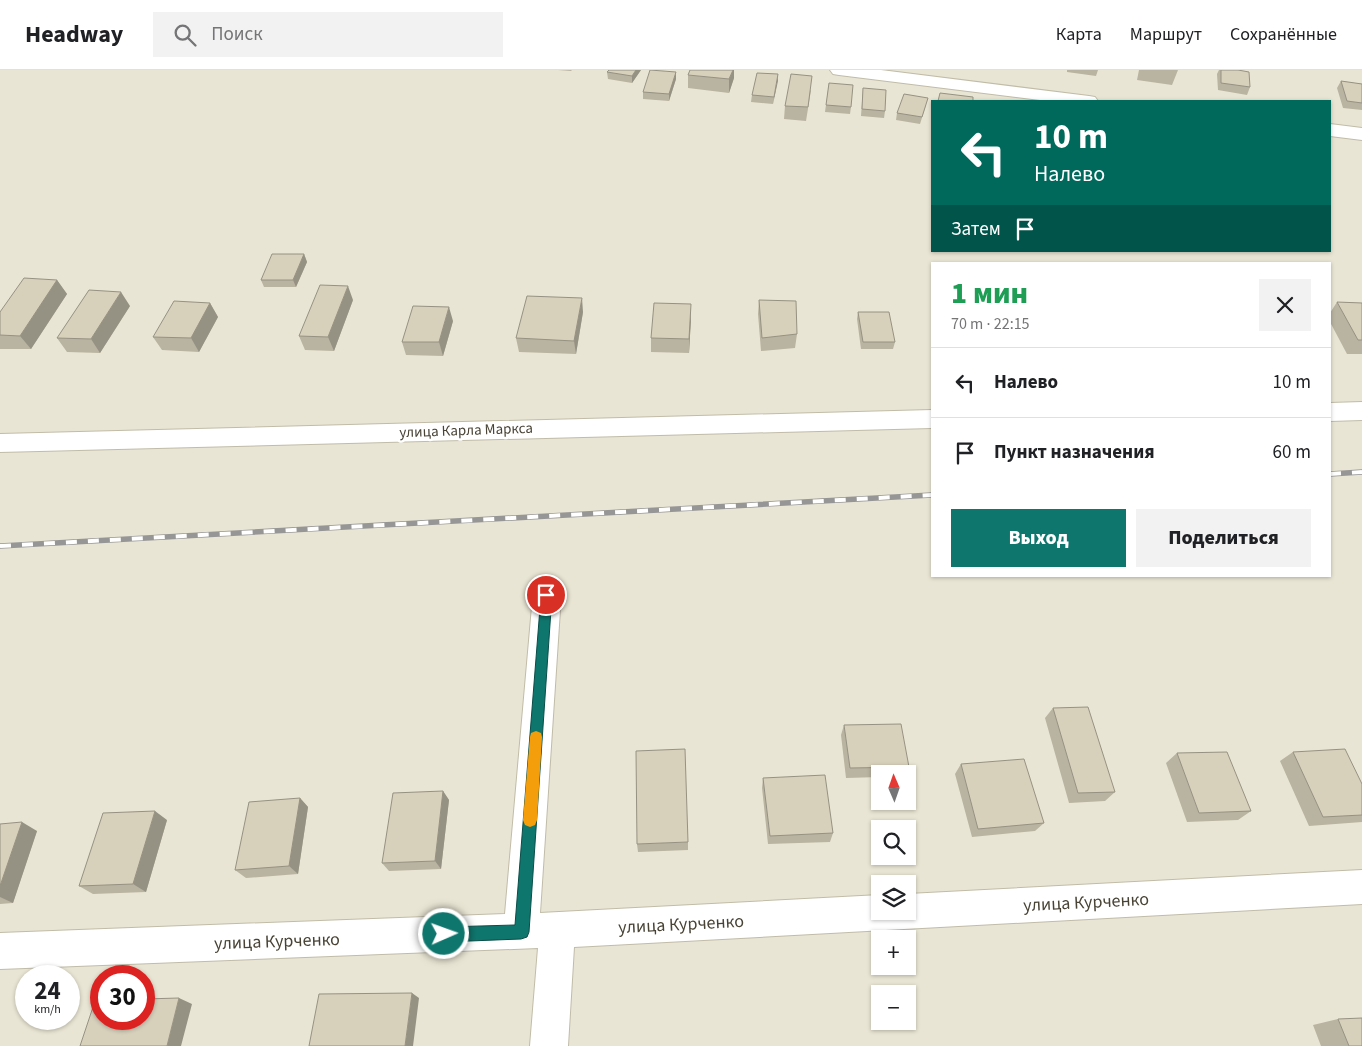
<!DOCTYPE html>
<html lang="ru">
<head>
<meta charset="utf-8">
<style>
	body { margin:0; font-family:"Source Sans 3",sans-serif; background:#f2f2f2; color:#202124; height:100vh; display:flex; flex-direction:column; font-size:19px; white-space:nowrap }
	* { box-sizing:border-box; margin:0 }
	p { font-size:16px; color:#757577 }
	.icon { flex:none; width:28px; height:28px; fill:none; stroke:currentColor; stroke-width:2; stroke-linecap:round; stroke-linejoin:round }
	.map { position:relative; flex:1; overflow:hidden }
	.panel { position:absolute; left:931px; top:192px; width:400px; height:315px; display:flex; flex-direction:column; background:#fff; border-radius:0px; box-shadow:0 1px 4px #0004 }
	.panel>* { flex:none }
	.hud { position:absolute; left:931px; top:30px; width:400px; height:152px; border-radius:0px; box-shadow:0 1px 4px #0004; background:#00695c; color:#fff; overflow:hidden }
	.needle { width:32px; rotate:358deg }
	.controls { position:absolute; left:871px; top:695px; display:grid; gap:10px }
	.controls a { display:grid; place-items:center; width:45px; height:45px; border-radius:0px; background:#fff; box-shadow:0 1px 4px #0004; font-size:25px }
	.speed { position:absolute; left:15px; top:895px; display:flex; gap:10px; font-size:25px; font-weight:700; text-align:center }
	.speed>* { display:grid; place-content:center; width:65px; height:65px; border-radius:50%; background:#fff; box-shadow:0 1px 4px #0004; line-height:1 }
	.speed small { font-size:12px; font-weight:400 }
	.speed .limit { border:8px solid #d22; background:#fff; color:#111 }
	.pin { position:absolute; display:grid; place-items:center; width:42px; height:42px; color:#fff; margin:-21px; border:2px solid #fff; border-radius:50%; box-shadow:0 1px 5px #0007 }
	.me { position:absolute; width:55px; margin:-28px; rotate:88deg; stroke-linejoin:round; filter:drop-shadow(0 0 4px #0008) }
	.turn { display:flex; align-items:center; gap:18px; height:105px; padding:0 20px; font-size:22px }
	.turn .icon { width:65px; height:65px; stroke-width:2.5 }
	.turn b { display:block; font-size:35px; line-height:42px }
	.then { display:flex; align-items:center; height:48px; padding:0 20px; background:#0003; gap:10px; font-size:19px }
	.round { display:grid; place-items:center; flex:none; width:52px; height:52px; border-radius:0px; background:#f2f2f2 }
	.head { display:flex; align-items:center; justify-content:space-between; height:85px; padding:0 20px }
	h1 { font-size:30px; font-weight:800; line-height:38px; color:#1e9e55 }
	.button { display:flex; gap:10px; margin-top:auto; padding:10px 20px }
	.button a { flex:1; height:58px; border-radius:0px; background:#0f766e; color:#fff; font-size:20px; font-weight:800; line-height:58px; text-align:center }
	.button a+a { background:#f2f2f2; color:#202124 }
	ul { padding:0; list-style:none }
	li { display:flex; align-items:center; gap:15px; height:70px; padding:0 20px; border-top:1px solid #e0e0e0 }
	li div { flex:1 }
	li b { display:block; font-size:19px }
	li em { font-style:normal }
	header { display:flex; align-items:center; gap:30px; box-sizing:border-box; height:70px; padding:0 25px; background:#fff; border-bottom:1px solid #e0e0e0 }
	header strong { font-size:24px }
	nav { display:flex; gap:28px; margin-inline-start:auto; font-size:18px }
	.search { width:350px; height:45px; background:#f2f2f2; display:flex; align-items:center; gap:12px; box-sizing:border-box; padding:0 18px; border-radius:0px; color:#757577; font-size:19px }
	.map>svg:first-child { display:block }
</style>
</head>
<body>
<header>
<strong>Headway</strong>
<div class="search"><svg class="icon" aria-label="search" viewBox="0 0 24 24"><circle cx="10" cy="10" r="6"/><path d="M15 15l6 6"/></svg>Поиск</div>
<nav><a>Карта</a><a>Маршрут</a><a>Сохранённые</a></nav>
</header>
<div class="map">
<svg width="1362" height="976" viewBox="0 0 1362 976">
	<rect width="100%" height="100%" fill="#f5f2e6"/>
	<path fill="#e9e5d4" fill-rule="evenodd" d="M 0,0 L 1362,0 L 1362,976 L 0,976 ZM 932,31 L 1330,31 L 1330,181 L 932,181 ZM 932,194 L 1330,194 L 1330,506 L 932,506 ZM 880,704 L 908,704 L 908,731 L 880,731 ZM 880,759 L 908,759 L 908,786 L 880,786 ZM 880,814 L 908,814 L 908,841 L 880,841 ZM 880,869 L 908,869 L 908,896 L 880,896 ZM 26,906 L 69,906 L 69,949 L 26,949 ZM 101,906 L 144,906 L 144,949 L 101,949 ZM 880,924 L 908,924 L 908,951 L 880,951 Z"/>
	<g fill="none" stroke-linecap="round" stroke-linejoin="round">
		<defs>
			<path id="minor" d="M 830,0 L 881,0 L 1089,26 L 1095,27 L 1098,31 L 1048,31 L 839,5 L 833,4 Z
				M 1330,54 L 1362,58 L 1362,70 L 1330,66 Z
				M 547,513 L 557,517 L 561,525 L 540,843 L 880,825 L 880,841 L 908,841 L 908,824 L 1362,800 L 1362,834 L 574,877 L 568,976 L 530,976 L 538,878 L 0,899 L 0,863 L 505,844 L 533,525 L 537,517 Z"/>
			<path id="tertiary" d="M 1362,332 L 1362,350 L 1330,351 L 1330,333 Z
				M 932,340 L 932,358 L 0,382 L 0,364 Z"/>
		</defs>
		<use href="#minor" stroke="#c1bca8" stroke-width="2"/>
		<use href="#tertiary" stroke="#c1bca8" stroke-width="2"/>
		<use href="#minor" fill="#fff" fill-rule="evenodd"/>
		<use href="#tertiary" fill="#fff" fill-rule="evenodd"/>
		<defs>
			<path id="rail" d="M 1330,404 L 1362,402
				M 0,476 L 932,425"/>
		</defs>
		<use href="#rail" stroke="#969696" stroke-width="5.5"/>
		<use href="#rail" stroke="#fff" stroke-width="4" stroke-dasharray="11" stroke-linecap="butt"/>
	</g>
	<path fill="#b9b3a1" d="M 558,0 L 572,0 L 571,1 Z
		M 609,0 L 641,0 L 632,13 L 608,9 L 607,2 Z
		M 1067,0 L 1098,0 L 1096,6 L 1067,2 Z
		M 1139,0 L 1178,0 L 1172,15 L 1137,10 Z
		M 1219,0 L 1238,0 L 1250,17 L 1247,25 L 1218,20 L 1217,4 Z
		M 676,2 L 676,9 L 669,31 L 643,29 L 643,22 Z
		M 778,4 L 773,34 L 751,32 L 752,25 Z
		M 688,5 L 734,8 L 729,23 L 688,18 Z
		M 1341,11 L 1362,14 L 1362,40 L 1343,38 L 1337,18 Z
		M 829,13 L 851,37 L 850,44 L 825,42 Z
		M 863,18 L 885,41 L 884,48 L 861,46 Z
		M 811,20 L 806,51 L 784,49 L 785,36 Z
		M 926,35 L 920,54 L 896,50 L 897,43 Z
		M 304,184 L 307,192 L 296,217 L 264,217 L 261,210 Z
		M 57,210 L 67,224 L 31,279 L 0,279 L 0,242 Z
		M 353,230 L 334,281 L 305,280 L 299,266 Z
		M 759,230 L 797,264 L 795,278 L 761,281 L 758,244 Z
		M 1337,232 L 1362,233 L 1362,284 L 1347,284 L 1330,252 L 1330,243 Z
		M 210,233 L 218,247 L 199,282 L 162,280 L 153,267 Z
		M 130,236 L 100,283 L 67,282 L 57,268 Z
		M 583,242 L 576,284 L 519,282 L 516,268 Z
		M 858,242 L 895,272 L 893,279 L 861,279 L 857,249 Z
		M 691,248 L 689,283 L 651,282 L 651,268 Z
		M 453,251 L 443,286 L 406,285 L 402,272 Z
		M 1053,638 L 1115,722 L 1105,731 L 1069,733 L 1045,648 Z
		M 844,655 L 909,697 L 905,704 L 880,704 L 880,707 L 846,708 L 841,665 Z
		M 1293,682 L 1362,714 L 1362,752 L 1309,756 L 1280,691 Z
		M 1177,683 L 1251,741 L 1238,750 L 1187,752 L 1166,693 Z
		M 961,694 L 1044,753 L 1035,761 L 972,767 L 955,704 Z
		M 763,708 L 833,763 L 830,772 L 768,774 L 762,718 Z
		M 443,721 L 449,730 L 441,799 L 389,801 L 382,793 Z
		M 300,728 L 308,737 L 298,804 L 246,808 L 235,800 Z
		M 167,750 L 146,822 L 93,824 L 79,816 Z
		M 0,754 L 37,761 L 13,833 L 0,834 Z
		M 688,772 L 688,780 L 638,782 L 637,774 Z
		M 1338,949 L 1362,976 L 1321,976 L 1313,955 Z"/>
	<path fill="#969283" d="M 636,0 L 641,0 L 632,13 L 632,6 Z
		M 733,0 L 734,0 L 734,8 L 729,23 L 729,9 Z
		M 676,2 L 676,9 L 669,31 L 669,24 Z
		M 778,4 L 778,11 L 773,34 L 774,27 Z
		M 304,184 L 307,192 L 296,217 L 293,210 Z
		M 57,210 L 67,224 L 31,279 L 20,266 Z
		M 348,216 L 353,230 L 334,281 L 328,267 Z
		M 121,222 L 130,236 L 100,283 L 91,269 Z
		M 582,228 L 583,242 L 576,284 L 574,271 Z
		M 210,233 L 218,247 L 199,282 L 191,268 Z
		M 691,234 L 691,248 L 689,283 L 689,269 Z
		M 449,237 L 453,251 L 443,286 L 439,272 Z
		M 443,721 L 449,730 L 441,799 L 435,791 Z
		M 300,728 L 308,737 L 298,804 L 289,796 Z
		M 155,741 L 167,750 L 146,822 L 133,814 Z
		M 22,752 L 37,761 L 13,833 L 0,827 L 0,816 Z
		M 412,923 L 419,928 L 413,976 L 405,976 Z
		M 179,928 L 192,934 L 181,976 L 167,976 Z"/>
	<path fill="#d7d0bb" stroke="#969283" d="M 609,0 L 636,0 L 632,6 L 607,2 Z
		M 650,0 L 676,2 L 669,24 L 643,22 Z
		M 690,0 L 733,0 L 729,9 L 688,5 Z
		M 1221,0 L 1238,0 L 1249,2 L 1250,17 L 1221,13 Z
		M 757,3 L 778,4 L 774,27 L 752,25 Z
		M 791,4 L 812,6 L 808,37 L 785,36 Z
		M 1341,11 L 1362,14 L 1362,33 L 1347,31 Z
		M 829,13 L 853,15 L 851,37 L 826,35 Z
		M 863,18 L 886,20 L 885,41 L 862,39 Z
		M 940,23 L 973,27 L 973,31 L 938,31 Z
		M 904,24 L 928,28 L 922,47 L 897,43 Z
		M 272,184 L 304,184 L 293,210 L 261,210 Z
		M 24,208 L 57,210 L 20,266 L 0,265 L 0,242 Z
		M 320,215 L 348,216 L 328,267 L 299,266 Z
		M 89,220 L 121,222 L 91,269 L 57,268 Z
		M 527,226 L 582,228 L 574,271 L 516,268 Z
		M 759,230 L 796,231 L 797,264 L 762,268 Z
		M 174,231 L 210,233 L 191,268 L 153,267 Z
		M 1337,232 L 1362,233 L 1362,270 L 1358,270 Z
		M 654,233 L 691,234 L 689,269 L 651,268 Z
		M 413,236 L 449,237 L 439,272 L 402,272 Z
		M 858,242 L 889,242 L 895,272 L 863,272 Z
		M 1088,637 L 1115,722 L 1078,723 L 1053,638 Z
		M 901,654 L 909,697 L 850,698 L 844,655 Z
		M 685,679 L 688,772 L 637,774 L 636,681 Z
		M 1345,679 L 1362,714 L 1362,745 L 1323,747 L 1293,682 Z
		M 1227,682 L 1251,741 L 1199,743 L 1177,683 Z
		M 1024,689 L 1044,753 L 978,759 L 961,694 Z
		M 825,705 L 833,763 L 770,766 L 763,708 Z
		M 443,721 L 435,791 L 382,793 L 393,723 Z
		M 300,728 L 289,796 L 235,800 L 249,732 Z
		M 155,741 L 133,814 L 79,816 L 103,743 Z
		M 22,752 L 0,816 L 0,754 Z
		M 412,923 L 405,976 L 309,976 L 319,924 Z
		M 179,928 L 167,976 L 80,976 L 95,931 L 101,931 L 101,949 L 144,949 L 144,929 Z
		M 1362,948 L 1362,976 L 1349,976 L 1338,949 Z"/>
	<path fill="#0f766e" stroke="#0a4d48" d="M 546,520 L 552,525 L 529,862 L 527,867 L 521,869 L 444,872 L 439,870 L 437,864 L 439,859 L 444,857 L 515,855 L 541,525 Z"/>
	<path fill="#f59e0b" d="M 536,661 L 541,663 L 542,667 L 537,750 L 535,755 L 530,757 L 525,755 L 523,750 L 530,667 L 531,663 Z"/>
	<g text-anchor="middle" stroke-width="5" stroke-linejoin="round" paint-order="stroke">
		<g font-size="15" fill="#484335" stroke="#fff">
			<text transform="translate(466 360) rotate(-2)" y="5">улица Карла Маркса</text>
		</g>
		<g font-size="18" fill="#484335" stroke="#fff">
			<text transform="translate(1086 832) rotate(-3)" y="6">улица Курченко</text>
			<text transform="translate(681 854) rotate(-3)" y="6">улица Курченко</text>
			<text transform="translate(277 871) rotate(-2)" y="6">улица Курченко</text>
		</g>
	</g>
</svg>
<div class="controls">
<a><svg class="needle" viewBox="-14 -14 28 28"><path d="M0-13l5 13h-10z" fill="#e53935"/><path d="M0 13l5-13h-10z" fill="#757577"/></svg></a>
<a><svg class="icon" aria-label="search" viewBox="0 0 24 24"><circle cx="10" cy="10" r="6"/><path d="M15 15l6 6"/></svg></a>
<a><svg class="icon" aria-label="layers" viewBox="0 0 24 24"><path d="M12 4l9 5-9 5-9-5zM3 14l9 5 9-5"/></svg></a>
<a>+</a>
<a>−</a>
</div>
<div class="speed"><div>24<small>km/h</small></div><div class="limit">30</div></div>
<div class="pin" style="left:546px;top:525px;background:#d93025"><svg class="icon" aria-label="arrive" viewBox="0 0 24 24"><path d="M6 21V4h12l-3 4 3 4H6"/></svg></div>
<svg class="me" style="left:444px;top:864px" viewBox="-20 -20 40 40"><circle r="17" fill="#0f766e" stroke="#fff" stroke-width="3"/><path d="M0-11L8 9 0 5-8 9z" fill="#fff"/></svg>
<div class="hud">
<div class="turn"><svg class="icon" aria-label="left" viewBox="0 0 24 24"><path d="M17 20v-9H6M10 6l-5 5 5 5"/></svg><div><b>10 m</b>Налево</div></div>
<div class="then">Затем<svg class="icon" aria-label="arrive" viewBox="0 0 24 24"><path d="M6 21V4h12l-3 4 3 4H6"/></svg></div>
</div>
<section class="panel">
<div class="head"><div><h1>1 мин</h1><p>70 m · 22:15</p></div><a class="round"><svg class="icon" aria-label="close" viewBox="0 0 24 24"><path d="M6 6l12 12M18 6L6 18"/></svg></a></div>
<ul>
<li><svg class="icon" aria-label="left" viewBox="0 0 24 24"><path d="M17 20v-9H6M10 6l-5 5 5 5"/></svg><div><b>Налево</b></div><em>10 m</em></li>
<li><svg class="icon" aria-label="arrive" viewBox="0 0 24 24"><path d="M6 21V4h12l-3 4 3 4H6"/></svg><div><b>Пункт назначения</b></div><em>60 m</em></li>
</ul>
<div class="button"><a>Выход</a><a>Поделиться</a></div>
</section>
</div>
</body>
</html>
